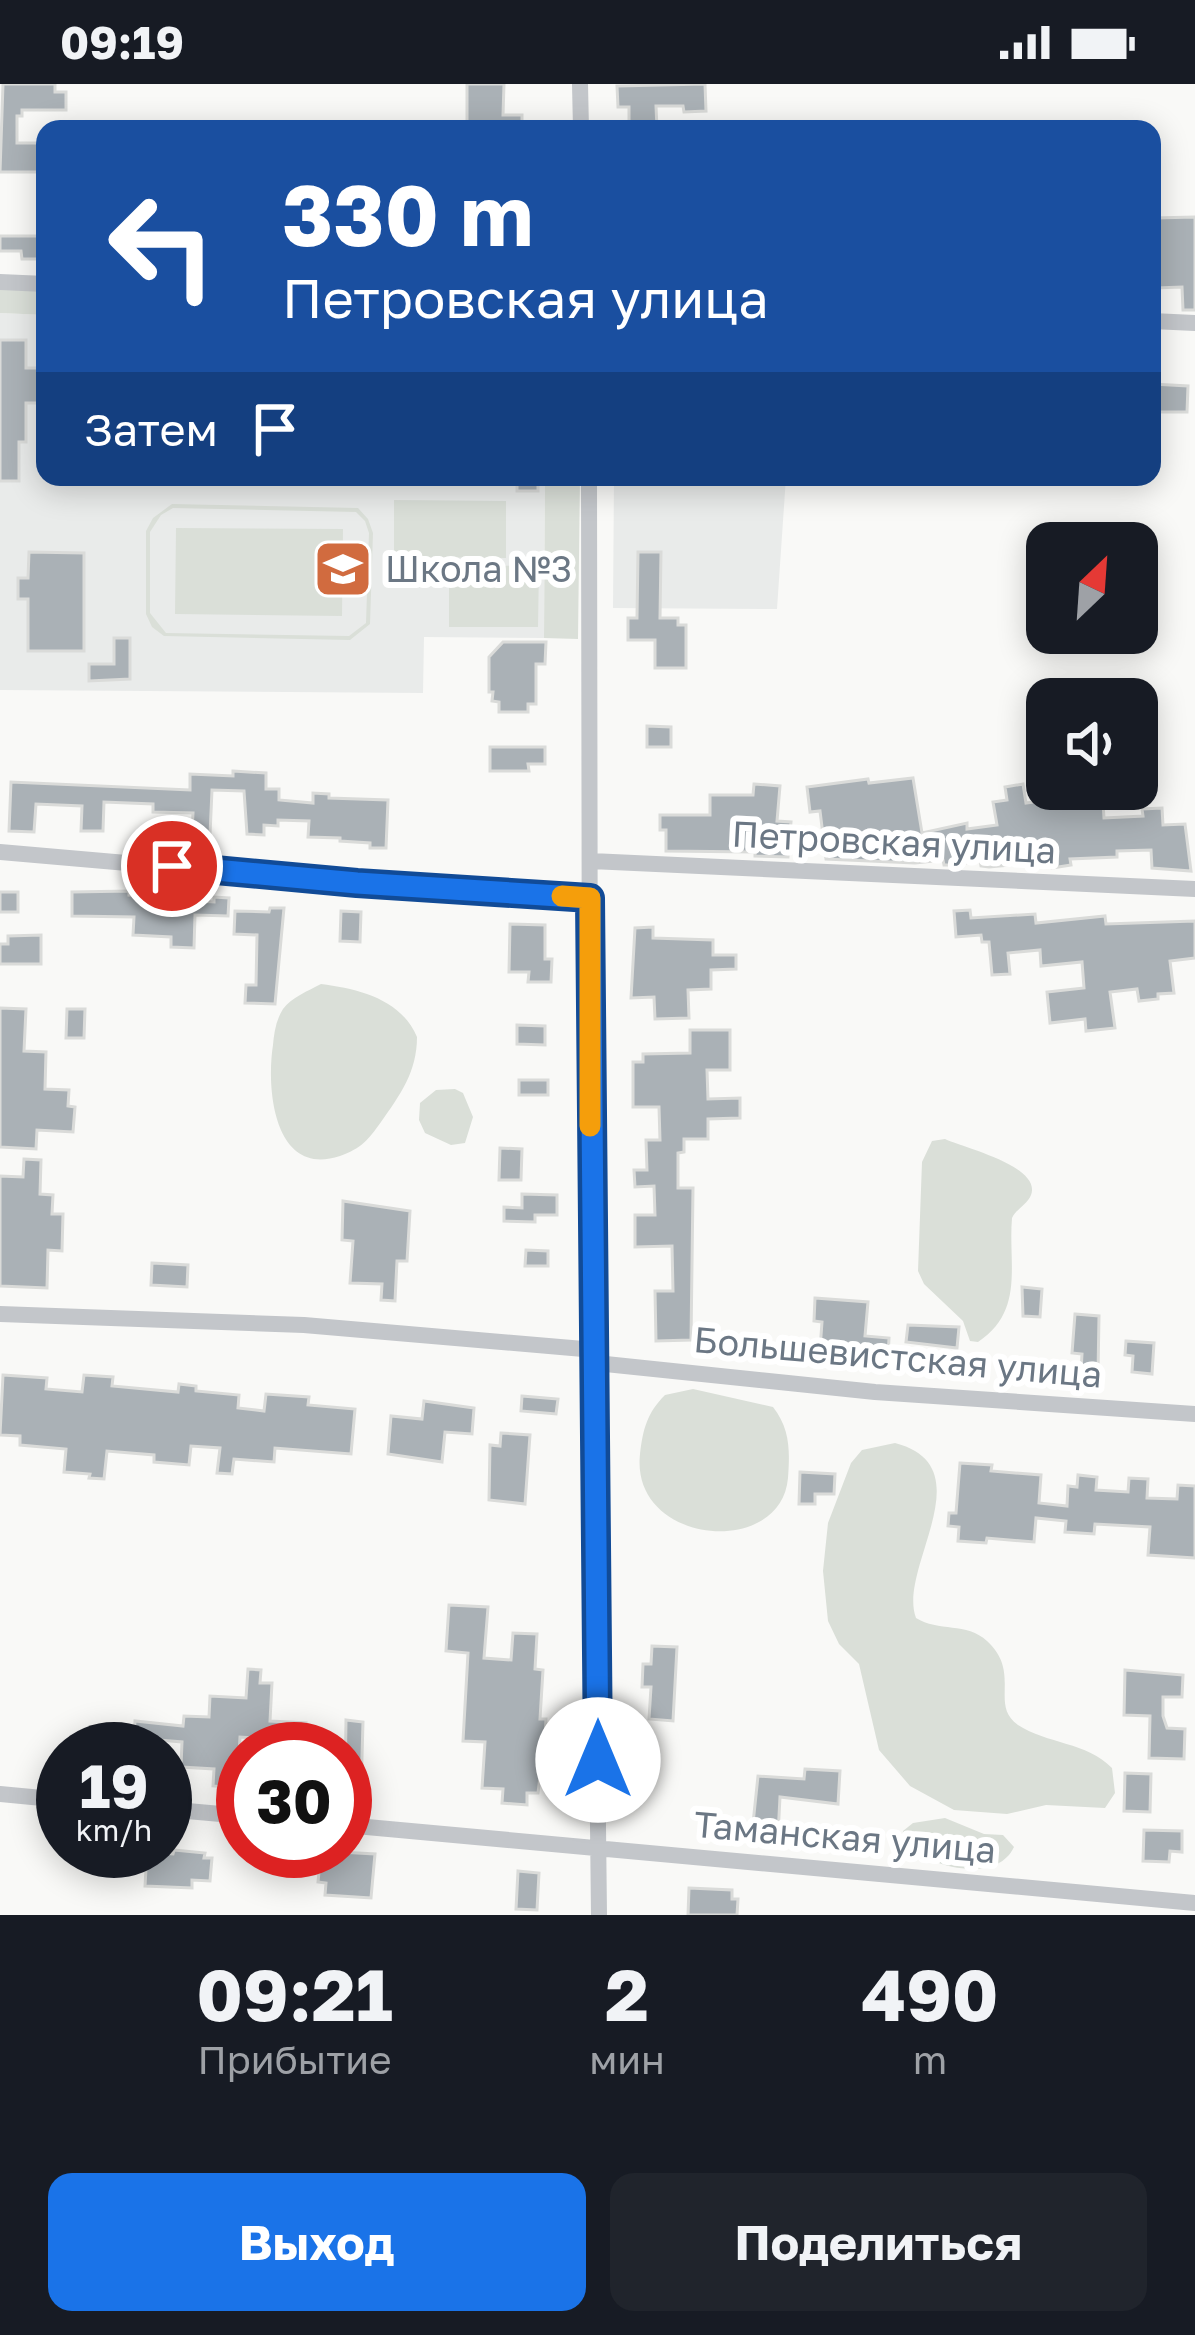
<!DOCTYPE html>
<html lang="ru">
<head>
<meta charset="utf-8">
<style>
	body { margin:0; font-family:"Golos Text",sans-serif; background:#20242c; color:#f1f3f6; height:100vh; display:flex; flex-direction:column; font-size:45px; white-space:nowrap }
	* { box-sizing:border-box; margin:0 }
	p { font-size:39px; color:#9ea1a6 }
	.icon { flex:none; width:66px; height:66px; fill:none; stroke:currentColor; stroke-width:2; stroke-linecap:round; stroke-linejoin:round }
	.map { position:relative; height:1831px; overflow:hidden }
	.side { display:flex; flex-direction:column; background:#171b24; flex:1 }
	.side>* { flex:none }
	.hud { position:absolute; left:36px; top:36px; width:1125px; height:366px; border-radius:24px; box-shadow:0 6px 30px #0003; background:#1a4fa0; color:#fff; overflow:hidden }
	.needle { width:78px; rotate:25deg }
	.tools { position:absolute; left:1026px; top:438px; display:grid; gap:24px }
	.tools a { display:grid; place-items:center; width:132px; height:132px; border-radius:24px; background:#171b24; box-shadow:0 6px 30px #0003; font-size:60px }
	.speed { position:absolute; left:36px; top:1638px; display:flex; gap:24px; font-size:60px; font-weight:700; text-align:center }
	.speed>* { display:grid; place-content:center; width:156px; height:156px; border-radius:50%; background:#171b24; box-shadow:0 6px 30px #0003; line-height:1 }
	.speed small { font-size:30px; font-weight:400 }
	.speed .limit { border:18px solid #d22; background:#fff; color:#111 }
	.pin { position:absolute; display:grid; place-items:center; width:102px; height:102px; color:#fff; margin:-51px; border:6px solid #fff; border-radius:50%; box-shadow:0 3px 12px #0007 }
	.me { position:absolute; width:132px; margin:-66px; rotate:0deg; stroke-linejoin:round; filter:drop-shadow(0 0 9px #0008) }
	.turn { display:flex; align-items:center; gap:42px; height:252px; padding:0 48px; font-size:54px }
	.turn .icon { width:156px; height:156px; stroke-width:2.5 }
	.turn b { display:block; font-size:84px; line-height:102px }
	.then { display:flex; align-items:center; height:114px; padding:0 48px; background:#0003; gap:24px; font-size:45px }
	.eta { display:flex; justify-content:space-evenly; align-items:center; height:204px; text-align:center }
	.eta b { font-size:72px; font-weight:700; line-height:84px }
	.cta { display:flex; gap:24px; margin-top:auto; padding:24px 48px }
	.cta a { flex:1; height:138px; border-radius:24px; background:#1a73e8; color:#fff; font-size:48px; font-weight:700; line-height:138px; text-align:center }
	.cta a+a { background:#20242c; color:#f1f3f6 }
	.status { display:flex; justify-content:space-between; align-items:center; height:84px; padding:0 60px; background:#171b24; direction:ltr }
	.status svg { height:33px; fill:currentColor }
	.map>svg:first-child { display:block }
</style>
</head>
<body>
<div class="status"><b>09:19</b><svg viewBox="0 0 49 12"><path d="M0 12V9h3v3zM5 12V6h3v6zM10 12V3h3v9zM15 12V0h3v12zM26 1h20v11H26zM47 4h2v5h-2z"/></svg></div>
<div class="map">
<svg width="1195" height="1831" viewBox="0 0 1195 1831">
	<rect width="100%" height="100%" fill="#f9f9f7"/>
	<path fill="#e9ebea" d="M 0,229 L 45,231 L 45,393 L 545,393 L 544,554 L 424,553 L 423,609 L 0,606 Z
		M 614,393 L 786,393 L 777,525 L 613,524 Z"/>
	<path fill="#dadfd8" fill-rule="evenodd" d="M 0,205 L 45,206 L 45,231 L 0,229 Z
		M 545,393 L 580,393 L 578,555 L 544,554 Z
		M 394,416 L 506,417 L 506,474 L 394,473 Z
		M 172,420 L 358,424 L 368,435 L 373,449 L 370,540 L 350,556 L 164,552 L 152,543 L 146,530 L 146,447 L 153,434 ZM 173,424 L 356,428 L 365,437 L 369,449 L 366,539 L 349,552 L 166,549 L 150,529 L 150,448 L 161,431 Z
		M 176,444 L 343,445 L 342,532 L 175,530 Z
		M 449,481 L 539,482 L 538,543 L 449,543 Z
		M 321,900 C 359,905 401,915 417,953 C 417,988 400,1011 381,1038 C 368,1056 362,1064 340,1072 C 274,1094 266,1005 273,961 C 274,949 276,936 283,925 C 292,913 308,907 321,900 Z
		M 455,1005 L 463,1009 L 473,1033 L 465,1059 L 451,1061 L 425,1049 L 419,1036 L 420,1019 L 436,1006 Z
		M 945,1055 C 964,1064 1042,1082 1031,1111 C 1027,1121 1016,1125 1012,1134 C 1008,1180 1025,1227 978,1258 L 970,1257 L 963,1237 L 924,1200 L 918,1187 L 922,1078 L 932,1057 Z
		M 693,1305 L 773,1323 C 790,1345 790,1366 788,1394 C 781,1475 630,1461 640,1370 C 643,1345 647,1329 665,1311 Z
		M 895,1359 C 986,1383 897,1484 916,1534 C 938,1548 967,1538 987,1557 C 1022,1589 989,1621 1018,1641 C 1047,1660 1087,1658 1112,1684 L 1115,1709 L 1105,1724 L 1046,1721 L 1007,1730 L 954,1726 L 910,1702 L 879,1666 L 859,1580 L 839,1560 L 828,1537 L 823,1487 L 828,1439 L 851,1379 L 862,1366 Z
		M 945,1734 L 984,1750 L 1003,1751 L 1014,1763 C 996,1802 924,1782 902,1757 L 903,1747 L 913,1739 Z"/>
	<path fill="#aab1b6" stroke="#dadbd9" stroke-width="3" d="M 3,0 L 55,0 L 55,8 L 66,8 L 66,26 L 22,26 L 22,32 L 17,32 L 17,59 L 45,59 L 45,88 L 0,88 Z
		M 467,0 L 504,0 L 503,31 L 522,31 L 522,45 L 484,45 L 484,38 L 467,38 Z
		M 705,0 L 706,27 L 684,28 L 683,22 L 656,22 L 657,45 L 629,45 L 629,23 L 618,23 L 617,2 Z
		M 1195,133 L 1195,226 L 1183,226 L 1182,203 L 1155,204 L 1155,134 Z
		M 0,152 L 39,152 L 39,175 L 22,175 L 21,167 L 0,167 Z
		M 0,256 L 26,256 L 26,284 L 45,284 L 45,319 L 26,319 L 26,358 L 19,358 L 19,397 L 0,397 Z
		M 1152,300 L 1188,302 L 1187,328 L 1152,328 Z
		M 517,393 L 538,393 L 538,407 L 517,407 Z
		M 29,468 L 84,469 L 84,567 L 28,567 L 28,515 L 18,515 L 18,494 L 28,494 Z
		M 638,468 L 661,468 L 660,534 L 678,534 L 678,541 L 686,541 L 686,584 L 655,584 L 655,556 L 628,556 L 628,534 L 637,534 Z
		M 114,554 L 130,554 L 130,595 L 89,597 L 89,580 L 114,580 Z
		M 503,558 L 546,558 L 545,580 L 536,580 L 536,620 L 528,620 L 528,628 L 499,628 L 499,618 L 492,617 L 493,608 L 489,608 L 489,573 Z
		M 647,642 L 671,643 L 671,663 L 647,663 Z
		M 490,663 L 545,663 L 545,680 L 528,680 L 529,687 L 490,687 Z
		M 233,687 L 266,689 L 266,705 L 279,705 L 279,716 L 313,719 L 313,709 L 329,710 L 329,714 L 388,716 L 386,764 L 370,764 L 370,759 L 340,757 L 340,754 L 308,753 L 309,737 L 278,736 L 278,742 L 264,741 L 264,751 L 247,750 L 244,707 L 212,706 L 210,751 L 192,750 L 193,729 L 153,728 L 153,720 L 104,718 L 103,747 L 81,747 L 82,722 L 36,720 L 34,748 L 9,747 L 11,698 L 190,706 L 190,690 L 233,692 Z
		M 913,694 L 922,749 L 967,739 L 967,745 L 997,741 L 993,718 L 1007,716 L 1005,703 L 1023,700 L 1026,719 L 1077,712 L 1077,720 L 1103,719 L 1104,734 L 1143,732 L 1142,725 L 1162,724 L 1163,741 L 1185,740 L 1191,787 L 1152,784 L 1151,766 L 1117,767 L 1117,773 L 1070,775 L 1071,781 L 1052,784 L 1051,777 L 989,783 L 981,782 L 980,776 L 956,781 L 944,781 L 943,776 L 915,779 L 826,775 L 820,727 L 810,728 L 807,703 L 868,695 L 869,699 Z
		M 754,700 L 780,702 L 777,737 L 791,738 L 788,773 L 755,772 L 755,768 L 666,767 L 666,746 L 660,746 L 660,731 L 710,731 L 710,711 L 753,711 Z
		M 129,807 L 129,811 L 157,812 L 157,815 L 214,818 L 214,813 L 229,814 L 228,832 L 195,831 L 194,864 L 171,863 L 171,853 L 133,851 L 134,833 L 72,832 L 72,808 Z
		M 0,808 L 18,808 L 18,828 L 0,828 Z
		M 270,824 L 284,824 L 275,920 L 245,919 L 246,901 L 256,901 L 257,851 L 234,850 L 235,827 L 269,828 Z
		M 970,826 L 971,834 L 1035,830 L 1036,839 L 1105,832 L 1106,840 L 1195,837 L 1195,874 L 1170,877 L 1174,909 L 1158,910 L 1158,915 L 1139,917 L 1137,905 L 1110,908 L 1115,944 L 1086,947 L 1085,935 L 1050,939 L 1047,908 L 1084,904 L 1082,878 L 1041,882 L 1040,866 L 1008,869 L 1010,890 L 992,891 L 989,858 L 982,858 L 981,851 L 956,853 L 954,827 Z
		M 341,827 L 361,828 L 360,858 L 340,857 Z
		M 510,840 L 545,841 L 545,875 L 552,875 L 551,898 L 528,898 L 529,888 L 509,888 Z
		M 653,843 L 653,854 L 713,856 L 713,871 L 736,871 L 736,885 L 711,886 L 711,905 L 688,906 L 689,934 L 655,935 L 654,913 L 631,914 L 635,844 Z
		M 41,851 L 41,880 L 0,880 L 0,860 L 8,860 L 8,852 Z
		M 0,924 L 26,925 L 24,967 L 46,968 L 45,1005 L 69,1006 L 68,1022 L 75,1023 L 73,1048 L 37,1046 L 36,1065 L 0,1063 Z
		M 67,925 L 85,925 L 84,954 L 66,954 Z
		M 517,941 L 545,942 L 545,961 L 517,960 Z
		M 690,946 L 730,946 L 730,986 L 707,986 L 708,1015 L 740,1014 L 740,1034 L 708,1035 L 708,1055 L 684,1055 L 684,1068 L 678,1069 L 678,1104 L 693,1104 L 691,1256 L 656,1257 L 655,1207 L 673,1207 L 672,1162 L 635,1163 L 635,1131 L 655,1131 L 654,1102 L 635,1103 L 634,1086 L 647,1086 L 646,1056 L 660,1056 L 659,1023 L 633,1023 L 633,978 L 643,978 L 643,970 L 690,969 Z
		M 519,996 L 548,996 L 548,1011 L 519,1011 Z
		M 500,1064 L 522,1065 L 521,1096 L 499,1096 Z
		M 24,1075 L 41,1076 L 40,1110 L 53,1111 L 52,1130 L 63,1130 L 62,1167 L 48,1166 L 47,1204 L 0,1202 L 0,1092 L 23,1093 Z
		M 522,1110 L 557,1111 L 557,1131 L 535,1131 L 535,1138 L 504,1137 L 504,1123 L 522,1124 Z
		M 343,1117 L 410,1127 L 407,1177 L 397,1177 L 395,1217 L 381,1216 L 382,1200 L 350,1199 L 353,1157 L 342,1156 Z
		M 526,1166 L 548,1167 L 548,1182 L 525,1182 Z
		M 152,1179 L 188,1181 L 187,1203 L 151,1201 Z
		M 1022,1203 L 1042,1205 L 1040,1233 L 1023,1232 Z
		M 815,1214 L 868,1218 L 865,1252 L 889,1254 L 888,1273 L 820,1266 L 822,1238 L 814,1237 Z
		M 1075,1230 L 1099,1232 L 1098,1289 L 1081,1288 L 1082,1270 L 1072,1269 Z
		M 908,1241 L 959,1243 L 957,1264 L 906,1258 Z
		M 1126,1257 L 1154,1259 L 1152,1290 L 1132,1288 L 1133,1272 L 1125,1271 Z
		M 3,1291 L 47,1294 L 46,1305 L 82,1308 L 84,1291 L 113,1293 L 112,1302 L 178,1308 L 179,1300 L 196,1302 L 196,1307 L 239,1311 L 238,1324 L 264,1327 L 266,1310 L 309,1313 L 308,1321 L 355,1325 L 351,1370 L 275,1364 L 274,1378 L 234,1375 L 232,1390 L 217,1389 L 220,1364 L 191,1362 L 189,1381 L 154,1378 L 154,1371 L 107,1367 L 104,1395 L 89,1394 L 90,1390 L 64,1388 L 66,1365 L 20,1361 L 20,1352 L 0,1351 Z
		M 522,1312 L 558,1315 L 556,1330 L 521,1327 Z
		M 424,1317 L 474,1324 L 472,1350 L 445,1348 L 442,1378 L 388,1370 L 391,1332 L 422,1335 Z
		M 501,1349 L 530,1351 L 525,1420 L 489,1416 L 490,1361 L 500,1362 Z
		M 960,1379 L 992,1381 L 991,1387 L 1041,1391 L 1039,1419 L 1067,1422 L 1068,1402 L 1077,1403 L 1078,1391 L 1097,1393 L 1096,1406 L 1128,1408 L 1129,1394 L 1148,1395 L 1147,1414 L 1177,1415 L 1178,1401 L 1195,1402 L 1195,1474 L 1148,1471 L 1150,1443 L 1095,1440 L 1094,1450 L 1065,1448 L 1066,1437 L 1036,1434 L 1034,1458 L 987,1454 L 986,1459 L 958,1457 L 959,1443 L 948,1442 L 949,1429 L 956,1429 Z
		M 800,1388 L 835,1390 L 834,1410 L 815,1410 L 815,1420 L 799,1420 Z
		M 449,1521 L 488,1523 L 484,1574 L 511,1576 L 513,1549 L 537,1550 L 535,1585 L 543,1586 L 540,1635 L 546,1635 L 545,1652 L 538,1709 L 527,1709 L 527,1721 L 502,1719 L 503,1705 L 482,1704 L 485,1658 L 463,1657 L 468,1569 L 446,1567 Z
		M 652,1562 L 677,1563 L 673,1637 L 649,1635 L 651,1603 L 642,1603 L 643,1580 L 651,1580 Z
		M 248,1585 L 261,1586 L 260,1599 L 272,1599 L 270,1637 L 306,1639 L 305,1662 L 268,1665 L 269,1655 L 240,1653 L 237,1704 L 213,1702 L 214,1685 L 181,1683 L 182,1658 L 134,1654 L 135,1637 L 183,1642 L 184,1632 L 209,1633 L 210,1612 L 246,1614 Z
		M 1125,1586 L 1183,1591 L 1182,1613 L 1163,1613 L 1163,1632 L 1167,1644 L 1185,1645 L 1184,1675 L 1149,1674 L 1150,1632 L 1124,1631 Z
		M 346,1636 L 363,1638 L 361,1708 L 345,1707 Z
		M 805,1685 L 840,1687 L 838,1720 L 780,1713 L 778,1751 L 752,1749 L 758,1692 L 804,1695 Z
		M 1125,1689 L 1151,1690 L 1150,1728 L 1124,1727 Z
		M 1144,1746 L 1182,1747 L 1182,1768 L 1170,1767 L 1169,1778 L 1143,1777 Z
		M 174,1766 L 205,1769 L 204,1774 L 212,1774 L 210,1797 L 192,1796 L 192,1804 L 145,1802 L 147,1768 L 173,1770 Z
		M 321,1767 L 375,1770 L 371,1814 L 325,1811 L 326,1799 L 318,1798 Z
		M 518,1787 L 539,1789 L 537,1826 L 516,1825 Z
		M 689,1804 L 732,1806 L 732,1815 L 738,1815 L 737,1831 L 688,1831 Z"/>
	<g fill="none" stroke-linecap="round" stroke-linejoin="round">
		<path stroke="#c3c6ca" stroke-width="16" d="M 580,0 L 581,45
			M 0,198 L 45,200
			M 1152,237 L 1195,239
			M 589,393 L 590,1036 L 599,1831
			M 0,768 L 357,799 L 590,814
			M 591,777 L 1195,805
			M 0,1230 L 304,1241 L 595,1266
			M 596,1279 L 875,1308 L 1195,1330
			M 0,1710 L 63,1716
			M 165,1725 L 243,1732
			M 345,1741 L 1195,1819"/>
	</g>
	<g fill="none" stroke-linecap="round" stroke-linejoin="round">
		<defs>
			<path id="route" d="M 172,782 L 357,799 L 590,814 L 598,1676"/>
		</defs>
		<use href="#route" stroke="#114b97" stroke-width="30"/>
		<use href="#route" stroke="#1a73e8" stroke-width="21"/>
		<path stroke="#f59e0b" stroke-width="21" d="M 562,812 L 590,814 L 590,1042"/>
	</g>
	<defs>
		<symbol id="school-square" viewBox="-11 -11 22 22"><rect x="-9" y="-9" width="18" height="18" rx="4" fill="#d16b3f" stroke="#fff"/><path d="M0-5L7-2L0 1L-7-2ZM-4 1L0 2.5L4 1V4Q0 6-4 4Z" fill="#fff"/></symbol>
	</defs>
	<g fill-rule="evenodd">
		<use href="#school-square" x="310" y="452" width="66" height="66"/>
	</g>
	<g text-anchor="middle" stroke-width="12" stroke-linejoin="round" paint-order="stroke">
		<g font-size="36" fill="#6b7784" stroke="#fff" text-anchor="start">
			<text x="385" y="498">Школа №3</text>
		</g>
		<g font-size="36" fill="#6b7784" stroke="#fff">
			<text transform="translate(894 758) rotate(3)" y="13">Петровская улица</text>
			<text transform="translate(898 1273) rotate(5)" y="13">Большевистская улица</text>
			<text transform="translate(845 1753) rotate(5)" y="13">Таманская улица</text>
		</g>
	</g>
</svg>
<div class="tools">
<a><svg class="needle" viewBox="-14 -14 28 28"><path d="M0-13l5 13h-10z" fill="#e53935"/><path d="M0 13l5-13h-10z" fill="#9ea1a6"/></svg></a>
<a><svg class="icon" aria-label="sound" viewBox="0 0 24 24"><path d="M4 9h4l5-4v14l-5-4H4zM17 9q2 3 0 6"/></svg></a>
</div>
<div class="speed"><div>19<small>km/h</small></div><div class="limit">30</div></div>
<div class="pin" style="left:172px;top:782px;background:#d93025"><svg class="icon" aria-label="arrive" viewBox="0 0 24 24"><path d="M6 21V4h12l-3 4 3 4H6"/></svg></div>
<svg class="me" style="left:598px;top:1676px" viewBox="-20 -20 40 40"><circle r="19" fill="#fff"/><path d="M0-13L10 11 0 6-10 11z" fill="#1a73e8"/></svg>
<div class="hud">
<div class="turn"><svg class="icon" aria-label="left" viewBox="0 0 24 24"><path d="M17 20v-9H6M10 6l-5 5 5 5"/></svg><div><b>330 m</b>Петровская улица</div></div>
<div class="then">Затем<svg class="icon" aria-label="arrive" viewBox="0 0 24 24"><path d="M6 21V4h12l-3 4 3 4H6"/></svg></div>
</div>
</div>
<section class="side">
<div class="eta">
<div><b>09:21</b><p>Прибытие</p></div>
<div><b>2</b><p>мин</p></div>
<div><b>490</b><p>m</p></div>
</div>
<div class="cta"><a>Выход</a><a>Поделиться</a></div>
</section>
</body>
</html>
